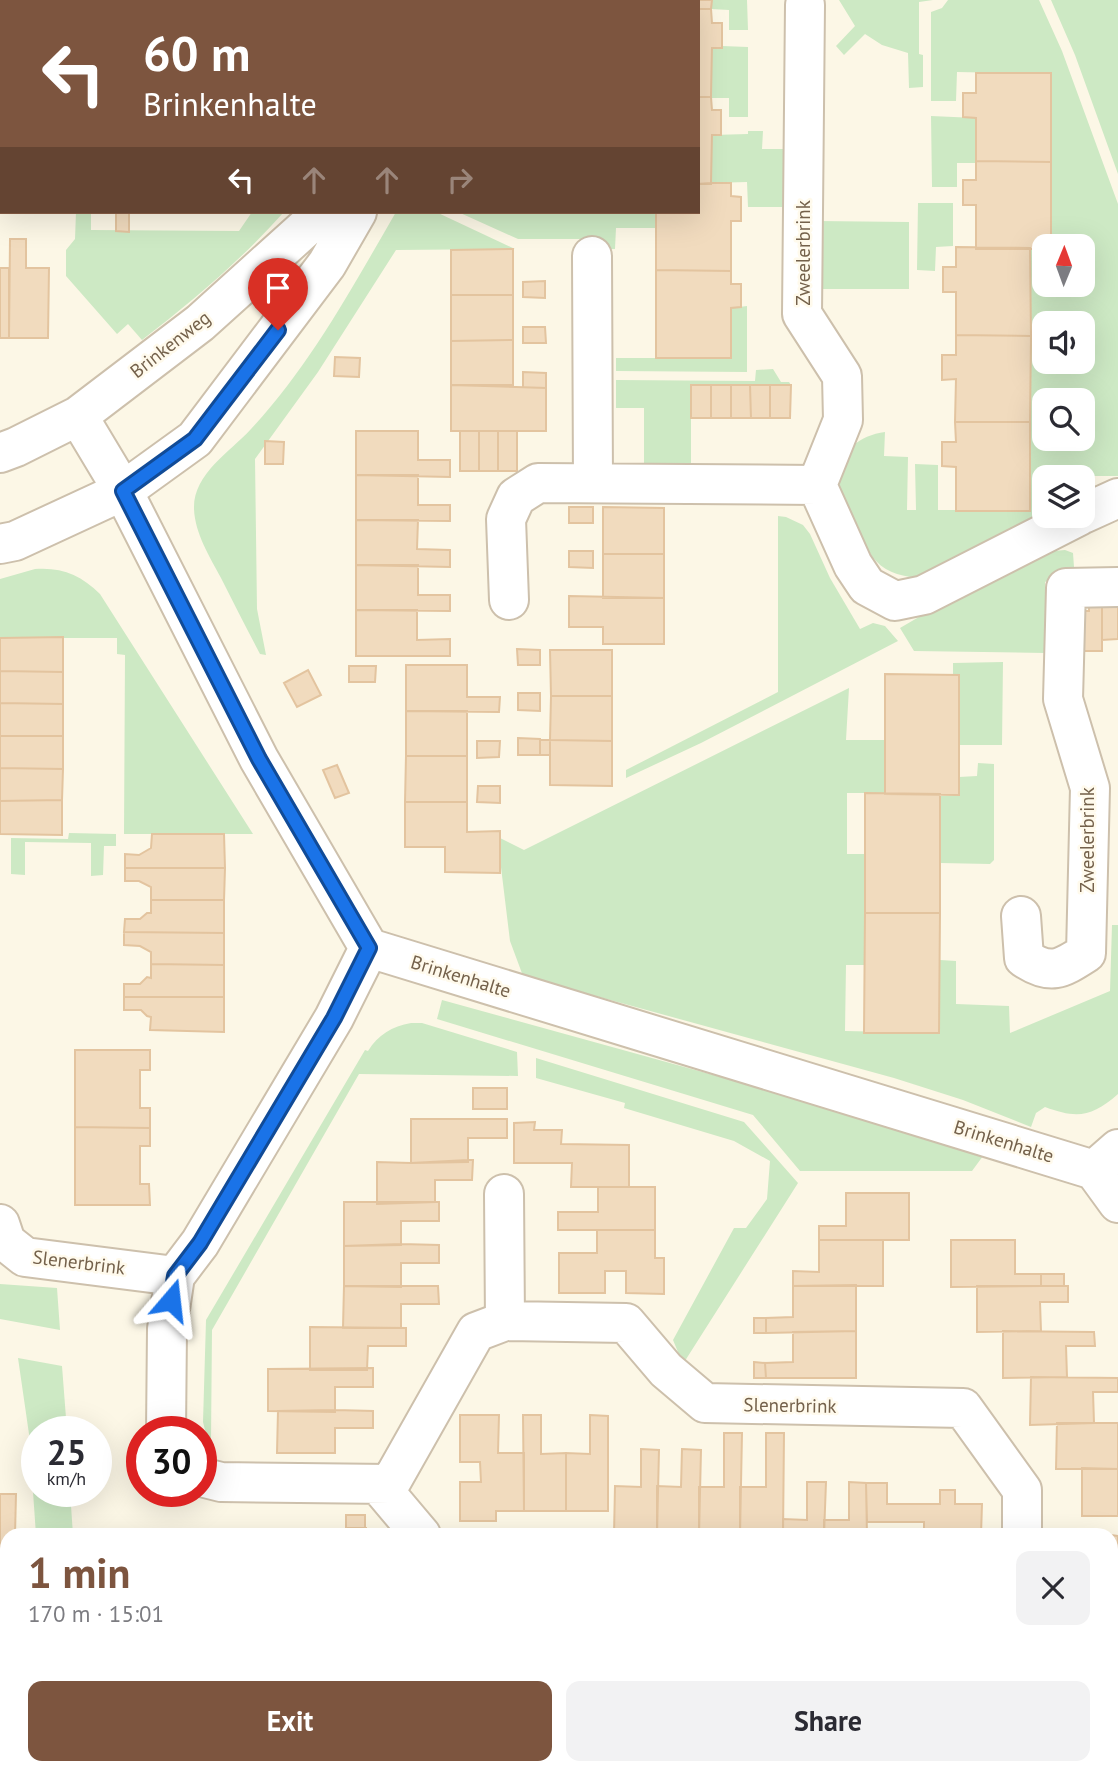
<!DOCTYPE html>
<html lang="en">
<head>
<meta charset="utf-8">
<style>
	body { margin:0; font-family:"PT Sans",sans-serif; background:#f2f2f3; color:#2b2b33; height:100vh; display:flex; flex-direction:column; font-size:26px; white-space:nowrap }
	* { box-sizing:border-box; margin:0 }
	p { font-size:23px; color:#7c7c81 }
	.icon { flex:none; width:38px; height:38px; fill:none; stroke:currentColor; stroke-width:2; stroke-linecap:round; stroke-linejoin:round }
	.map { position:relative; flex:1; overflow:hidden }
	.side { position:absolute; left:0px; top:1528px; width:1118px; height:247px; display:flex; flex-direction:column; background:#fff; border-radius:21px 21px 0 0; box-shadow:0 7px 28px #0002 }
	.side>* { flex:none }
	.top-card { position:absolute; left:0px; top:0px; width:700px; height:214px; box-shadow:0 7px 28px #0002; background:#7d553f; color:#fff; overflow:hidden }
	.needle { width:46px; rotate:1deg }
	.tools { position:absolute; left:1032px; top:234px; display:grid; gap:14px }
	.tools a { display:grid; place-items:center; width:63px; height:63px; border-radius:14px; background:#fff; box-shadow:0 7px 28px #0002; font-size:35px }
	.speed { position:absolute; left:21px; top:1416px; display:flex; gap:14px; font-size:35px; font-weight:700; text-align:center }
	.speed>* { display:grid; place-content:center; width:91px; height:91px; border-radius:50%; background:#fff; box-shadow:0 7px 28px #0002; line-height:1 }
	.speed small { font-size:18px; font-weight:400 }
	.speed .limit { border:10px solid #d22; background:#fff; color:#111 }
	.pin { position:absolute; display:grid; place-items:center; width:60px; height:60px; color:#fff; margin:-72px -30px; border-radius:50% 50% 50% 0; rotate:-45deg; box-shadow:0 0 7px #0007 }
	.pin .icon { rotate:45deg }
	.me { position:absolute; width:77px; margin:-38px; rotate:17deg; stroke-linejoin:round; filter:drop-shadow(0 0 5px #0008) }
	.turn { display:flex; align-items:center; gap:24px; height:147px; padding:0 28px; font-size:32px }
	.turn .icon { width:91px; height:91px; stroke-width:2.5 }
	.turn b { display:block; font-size:49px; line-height:60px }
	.lanes { display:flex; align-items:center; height:66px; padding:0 28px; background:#0003; justify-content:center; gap:35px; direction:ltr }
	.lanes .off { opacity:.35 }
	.round { display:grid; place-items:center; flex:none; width:74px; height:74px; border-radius:14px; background:#f2f2f3 }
	.overview { display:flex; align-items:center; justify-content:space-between; height:119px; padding:0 28px }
	h1 { font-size:42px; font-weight:800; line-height:52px; color:#7d553f }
	.button { display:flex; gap:14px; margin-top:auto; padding:14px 28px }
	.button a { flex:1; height:80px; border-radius:14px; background:#7d553f; color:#fff; font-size:28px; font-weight:800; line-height:80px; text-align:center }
	.button a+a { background:#f2f2f3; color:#2b2b33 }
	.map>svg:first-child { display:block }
</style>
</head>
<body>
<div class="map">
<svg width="1118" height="1773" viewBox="0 0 1118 1773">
	<rect width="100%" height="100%" fill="#fcf7e6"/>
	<path fill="#cde9c4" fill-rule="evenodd" d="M 712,0 L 747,0 L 748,30 L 729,30 L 729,10 L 711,9 Z
		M 839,0 L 933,0 L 919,2 L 919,54 L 923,55 L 923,87 L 909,88 L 908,53 L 882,45 L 865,34 L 844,55 L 836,46 L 855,26 Z
		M 948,0 L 1039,0 L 1062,51 L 1118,204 L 1118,476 L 1090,476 L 1090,494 L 1083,497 L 1083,478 L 1045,478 L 1045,516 L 921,578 C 905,577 888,574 876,561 C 867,552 862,534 856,522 C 852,513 846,503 842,493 C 829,460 854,436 885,432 L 884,456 L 908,457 L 907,510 L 916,510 L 915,464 L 938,465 L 938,510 L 1030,510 L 1031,249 L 1045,249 L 1045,285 L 1083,285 L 1083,247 L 1051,247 L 1051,74 L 957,72 L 956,101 L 931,101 L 931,12 L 942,8 ZM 1045,324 L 1083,324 L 1083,362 L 1045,362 ZM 1045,401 L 1083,401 L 1083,439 L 1045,439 Z
		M 1051,0 L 1118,0 L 1118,174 L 1075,55 Z
		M 722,46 L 748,47 L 748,117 L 729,117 L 729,98 L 711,98 L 712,48 Z
		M 931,116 L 976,118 L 976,163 L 957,163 L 957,187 L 932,187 Z
		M 748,131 L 763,131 L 762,149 L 785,149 L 784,207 L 748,207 L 747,182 L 711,183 L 712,135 L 748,134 Z
		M 918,203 L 953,203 L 953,246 L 936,247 L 935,271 L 917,270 Z
		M 76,212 L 91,212 L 91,230 L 239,231 L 252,212 L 284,212 C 241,260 194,300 142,340 L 128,324 L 117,334 L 66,276 L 66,250 L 75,239 Z
		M 396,212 L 436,212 L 515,249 L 396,250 L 318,372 L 255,459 L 257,609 L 266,655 L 260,654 C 247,629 234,604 221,578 C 210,557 195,534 194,509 C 193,474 229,453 251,429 C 310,366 353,286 396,212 Z
		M 458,212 L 656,212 L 656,228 L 616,228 L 615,249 L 586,250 L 585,239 L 518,239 Z
		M 817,221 L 909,222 L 909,289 L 816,289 Z
		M 747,306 L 747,372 L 616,371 L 616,358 L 730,358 L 731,308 Z
		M 773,369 L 781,382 L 789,382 L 791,385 L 691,385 L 691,471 L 644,470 L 644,408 L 616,408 L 616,380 L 755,381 L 756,370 Z
		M 778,516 L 786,517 L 803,525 L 810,534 L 830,578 L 860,629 L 873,623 L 885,626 L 898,641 L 701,743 L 626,778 L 626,770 L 778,692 Z
		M 1065,550 L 1073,553 L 1074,567 L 1045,582 L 1045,653 L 914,651 L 900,628 L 948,600 L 1055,551 Z
		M 35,569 C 62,567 81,575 100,594 L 253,834 L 124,834 L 125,655 L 117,654 L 117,638 L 0,638 L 0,579 Z
		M 1003,662 L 1002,745 L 960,745 L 959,675 L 953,675 L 953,663 Z
		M 849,688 L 846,740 L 885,740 L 885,793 L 847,793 L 847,854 L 865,854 L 864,965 L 846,965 L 845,1031 L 939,1033 L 940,960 L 956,961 L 956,1004 L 1009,1006 L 1010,1033 L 1110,991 L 1112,925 L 1118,925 L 1118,1094 C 1092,1117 1077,1119 1045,1107 L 1036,1113 L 1031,1127 L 963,1100 L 894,1078 L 523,976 L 510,941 L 500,859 L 500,838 L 524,850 Z
		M 978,763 L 994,764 L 994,860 L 990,864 L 940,863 L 940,796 L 959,795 L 959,777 L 977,776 Z
		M 69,833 L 116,834 L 116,846 L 104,846 L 103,875 L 91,876 L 91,843 L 25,842 L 25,875 L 11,874 L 11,838 L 68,839 Z
		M 442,1000 L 815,1103 L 983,1156 L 972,1171 L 800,1171 L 753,1115 L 437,1019 Z
		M 411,1023 L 422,1023 L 517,1052 L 518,1076 L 359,1074 L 212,1330 L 211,1440 L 206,1434 L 203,1422 L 206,1320 L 365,1050 L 368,1051 C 378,1035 392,1026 411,1023 Z
		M 536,1058 L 744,1122 L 798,1183 L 683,1364 L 673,1340 L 734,1228 L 746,1228 L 767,1199 L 770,1161 L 734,1141 L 624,1108 L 625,1103 L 536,1078 Z
		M 0,1284 L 57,1288 L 60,1330 L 0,1319 Z
		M 18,1358 L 62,1366 L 67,1431 L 37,1432 L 37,1491 L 70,1491 L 73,1535 L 36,1535 L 29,1434 Z
		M 0,1737 L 7,1737 L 7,1768 L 40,1768 L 41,1773 L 0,1773 Z
		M 68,1768 L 182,1768 L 182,1773 L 68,1773 Z
		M 575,1768 L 816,1768 L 816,1773 L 575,1773 Z"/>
	<path fill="#f1dbbe" stroke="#e3c49f" stroke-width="2" d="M 281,0 L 350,0 L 350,2 L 281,2 Z
		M 637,0 L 712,0 L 711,9 L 698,9 L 698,2 Z
		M 698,9 L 711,9 L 712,23 L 722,23 L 722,48 L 712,48 L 711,97 L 698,97 Z
		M 976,73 L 1051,73 L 1051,162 L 976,161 L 976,118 L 963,117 L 963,93 L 976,93 Z
		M 698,97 L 711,97 L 712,110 L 721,110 L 721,135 L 712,135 L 711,184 L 698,184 Z
		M 976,161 L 1051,162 L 1051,247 L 1045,247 L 1045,249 L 976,249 L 976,205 L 963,205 L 963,180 L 976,180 Z
		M 711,183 L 731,183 L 731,196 L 741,197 L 741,221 L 731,221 L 731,271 L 656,270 L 656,212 L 698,212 L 698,184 Z
		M 116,212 L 129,212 L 129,232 L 116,231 Z
		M 10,239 L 26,239 L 26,268 L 49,268 L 48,338 L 9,338 Z
		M 956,247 L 1030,248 L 1031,336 L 956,335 L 956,292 L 943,292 L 943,267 L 956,267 Z
		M 513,249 L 513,295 L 451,295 L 451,250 Z
		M 0,268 L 9,268 L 9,338 L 0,338 Z
		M 656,270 L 731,271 L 731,284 L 741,284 L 741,307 L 731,308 L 731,358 L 656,358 Z
		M 545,281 L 545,298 L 523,297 L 523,282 Z
		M 451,295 L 513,295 L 513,340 L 451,341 Z
		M 523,327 L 545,327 L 546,343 L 523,343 Z
		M 956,335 L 1031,336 L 1030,422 L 955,422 L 956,379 L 942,380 L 942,355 L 956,355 Z
		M 513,340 L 513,385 L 451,385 L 451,341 Z
		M 335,357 L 360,358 L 359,377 L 334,376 Z
		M 523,372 L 546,373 L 546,388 L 523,388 Z
		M 451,385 L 546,388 L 546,431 L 451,431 Z
		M 691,385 L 711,385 L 711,418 L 691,418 Z
		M 711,385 L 731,385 L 731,418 L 711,418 Z
		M 731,385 L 750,385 L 751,418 L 731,418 Z
		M 750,385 L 770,385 L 770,418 L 751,418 Z
		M 770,385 L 791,385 L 790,418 L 770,418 Z
		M 955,422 L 1030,422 L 1030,511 L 956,511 L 956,467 L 942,466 L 942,442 L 956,442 Z
		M 356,431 L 418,431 L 418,460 L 450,460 L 450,477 L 356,475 Z
		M 460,431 L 479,431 L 479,471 L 460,471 Z
		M 479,431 L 498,431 L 498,471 L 479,471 Z
		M 498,431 L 517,431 L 517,471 L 498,471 Z
		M 265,441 L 284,442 L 283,464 L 265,464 Z
		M 356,475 L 418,475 L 418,505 L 450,505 L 450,521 L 356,520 Z
		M 569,507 L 593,507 L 593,523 L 569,523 Z
		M 603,507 L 664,508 L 664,554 L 603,554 Z
		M 356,520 L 418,520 L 417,549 L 450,550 L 450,567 L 356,565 Z
		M 569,551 L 593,551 L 593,568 L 569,567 Z
		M 603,554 L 664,554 L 664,598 L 603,598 Z
		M 356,565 L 418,565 L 418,595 L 450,595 L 450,611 L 356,610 Z
		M 569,596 L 664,598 L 664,644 L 603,644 L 603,627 L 569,627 Z
		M 1089,600 L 1102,600 L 1102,651 L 1078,651 L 1078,611 L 1089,611 Z
		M 1102,600 L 1118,600 L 1118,639 L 1102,640 Z
		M 356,610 L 417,610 L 417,640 L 450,639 L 450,656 L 356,656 Z
		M 63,637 L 63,672 L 0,671 L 0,638 Z
		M 517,649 L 540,650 L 540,665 L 518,665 Z
		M 550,650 L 612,650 L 612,696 L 551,696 Z
		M 406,665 L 467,665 L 467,697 L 500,697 L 499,712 L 406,711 Z
		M 349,666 L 376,666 L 375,682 L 349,682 Z
		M 308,670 L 321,695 L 297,707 L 284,683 Z
		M 0,671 L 63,672 L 63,704 L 0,703 Z
		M 885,674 L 959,675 L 959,795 L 885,794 Z
		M 518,693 L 540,693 L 540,711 L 518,710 Z
		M 551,696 L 612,696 L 612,741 L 550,740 Z
		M 0,703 L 63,704 L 63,736 L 0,736 Z
		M 406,711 L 467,711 L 467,756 L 406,756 Z
		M 0,736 L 63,736 L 63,769 L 0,768 Z
		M 518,738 L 540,739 L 540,755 L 518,755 Z
		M 540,740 L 550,740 L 550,755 L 540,755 Z
		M 550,740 L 612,741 L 612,786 L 550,785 Z
		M 477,741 L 500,741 L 499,757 L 477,758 Z
		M 406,756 L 467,756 L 467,802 L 405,802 Z
		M 337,765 L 349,793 L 335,798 L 323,770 Z
		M 0,768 L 63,769 L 62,800 L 0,801 Z
		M 478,786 L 500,786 L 500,803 L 477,802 Z
		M 865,793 L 940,794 L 940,913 L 865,913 Z
		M 62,800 L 62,835 L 0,834 L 0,801 Z
		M 405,802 L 467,802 L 467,832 L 500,831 L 500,873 L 445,872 L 445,847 L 405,847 Z
		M 152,834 L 224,834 L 225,868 L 125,868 L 125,854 L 139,855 L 151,848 Z
		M 125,868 L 225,868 L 224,900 L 151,900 L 151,887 L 139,881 L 125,881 Z
		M 151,900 L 224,900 L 224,933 L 124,932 L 125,919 L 140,919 L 147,913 L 151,913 Z
		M 865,913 L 940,913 L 939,1033 L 864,1033 Z
		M 124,932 L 224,933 L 224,965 L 151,964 L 151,952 L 140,946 L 124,945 Z
		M 151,964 L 224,965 L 224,997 L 124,997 L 124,984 L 140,984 L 147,977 L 151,978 Z
		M 124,997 L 224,997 L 224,1032 L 150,1030 L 151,1017 L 147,1016 L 141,1010 L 124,1010 Z
		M 75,1050 L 150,1050 L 150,1070 L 140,1070 L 140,1108 L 150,1108 L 150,1128 L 75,1127 Z
		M 473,1088 L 507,1088 L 507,1109 L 473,1109 Z
		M 411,1119 L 507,1119 L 507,1138 L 468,1138 L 468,1162 L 411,1163 Z
		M 535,1122 L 534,1130 L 562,1130 L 561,1144 L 629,1145 L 629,1187 L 571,1187 L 572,1163 L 514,1163 L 514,1123 Z
		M 75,1127 L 150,1128 L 150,1146 L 140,1146 L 140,1184 L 149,1184 L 150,1205 L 75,1205 Z
		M 468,1160 L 473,1160 L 472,1180 L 435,1180 L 435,1202 L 377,1204 L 377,1162 L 411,1163 Z
		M 598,1187 L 655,1187 L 655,1230 L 558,1230 L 558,1212 L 598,1212 Z
		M 846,1193 L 909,1193 L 909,1240 L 819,1240 L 819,1226 L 846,1226 Z
		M 344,1202 L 439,1202 L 439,1221 L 401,1221 L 401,1245 L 344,1246 Z
		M 597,1230 L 655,1230 L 655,1258 L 664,1258 L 664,1294 L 626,1293 L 626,1271 L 605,1271 L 605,1293 L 559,1293 L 559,1253 L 597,1253 Z
		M 819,1240 L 883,1240 L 883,1286 L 793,1286 L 793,1271 L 819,1272 Z
		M 951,1240 L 1015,1240 L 1015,1274 L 1041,1274 L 1041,1286 L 951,1287 Z
		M 401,1244 L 439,1245 L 439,1263 L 401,1263 L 401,1287 L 344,1286 L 344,1246 Z
		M 1041,1274 L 1064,1274 L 1064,1286 L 1041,1286 Z
		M 856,1285 L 856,1331 L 766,1333 L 766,1318 L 793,1317 L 793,1286 Z
		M 344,1286 L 438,1286 L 439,1304 L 401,1304 L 401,1328 L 343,1328 Z
		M 977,1286 L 1068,1286 L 1068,1302 L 1040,1302 L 1041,1331 L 977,1332 Z
		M 754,1318 L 766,1318 L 766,1333 L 754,1333 Z
		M 310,1327 L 406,1328 L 406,1346 L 368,1346 L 367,1370 L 310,1370 Z
		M 856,1331 L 856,1378 L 766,1378 L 765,1363 L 793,1362 L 793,1332 Z
		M 1003,1331 L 1094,1332 L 1095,1346 L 1066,1346 L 1067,1377 L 1003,1378 Z
		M 754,1362 L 765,1363 L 766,1378 L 754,1378 Z
		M 373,1368 L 373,1387 L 335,1387 L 335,1412 L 268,1411 L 268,1369 Z
		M 1031,1377 L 1118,1378 L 1118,1392 L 1093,1392 L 1094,1423 L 1030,1425 Z
		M 335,1410 L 373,1411 L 373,1428 L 335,1428 L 335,1453 L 277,1453 L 278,1411 Z
		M 460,1415 L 499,1415 L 498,1453 L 524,1453 L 524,1511 L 496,1511 L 496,1521 L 460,1521 L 460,1482 L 481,1482 L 480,1462 L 460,1462 Z
		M 523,1415 L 541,1415 L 541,1454 L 566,1453 L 566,1511 L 524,1511 Z
		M 590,1415 L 608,1416 L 608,1511 L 566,1511 L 566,1453 L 590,1454 Z
		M 1057,1423 L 1118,1423 L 1118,1469 L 1056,1469 Z
		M 724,1433 L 742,1433 L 740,1535 L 699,1535 L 699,1487 L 724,1487 Z
		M 766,1433 L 784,1433 L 783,1535 L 740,1535 L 740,1487 L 766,1487 Z
		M 641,1449 L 659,1450 L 657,1535 L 614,1535 L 615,1486 L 641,1487 Z
		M 682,1449 L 701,1450 L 699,1535 L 657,1535 L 657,1486 L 681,1487 Z
		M 1082,1468 L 1118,1469 L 1118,1516 L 1082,1516 Z
		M 807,1482 L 826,1482 L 824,1535 L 783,1535 L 783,1519 L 807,1520 Z
		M 849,1482 L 866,1483 L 867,1535 L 824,1535 L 824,1520 L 849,1520 Z
		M 866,1483 L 887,1483 L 887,1504 L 940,1504 L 940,1490 L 955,1490 L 955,1504 L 982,1504 L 981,1535 L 924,1535 L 924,1522 L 867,1522 Z
		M 0,1494 L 16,1494 L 15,1535 L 7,1535 L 7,1550 L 2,1550 L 0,1554 Z
		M 346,1515 L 365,1515 L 365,1528 L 346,1528 Z
		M 366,1528 L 366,1535 L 346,1535 L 346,1529 Z
		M 290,1529 L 323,1529 L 323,1535 L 290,1535 Z
		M 1111,1535 L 1118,1536 L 1118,1579 L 1111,1579 Z
		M 1111,1579 L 1118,1579 L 1118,1620 L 1111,1620 Z
		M 1111,1620 L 1118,1620 L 1118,1661 L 1111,1661 Z
		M 1111,1661 L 1118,1661 L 1118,1703 L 1111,1703 Z
		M 1111,1703 L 1118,1703 L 1118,1745 L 1111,1745 Z
		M 280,1768 L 337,1768 L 337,1773 L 280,1773 Z
		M 884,1768 L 942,1768 L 942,1773 L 884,1773 Z"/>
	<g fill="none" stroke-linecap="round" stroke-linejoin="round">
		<defs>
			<path id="minor" d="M 472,2 L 473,0
				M 805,5 L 802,314 L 842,376 L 843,420 L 817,485 L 853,565 L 867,586 L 895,601 L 924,595 L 1079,516
				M 592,256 L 593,483
				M 78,416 L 123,491 L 259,759 L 369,948 L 1094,1170 L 1118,1203
				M 0,453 L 16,447 L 78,416 L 200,323 L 323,212
				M 1083,514 L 1118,498
				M 0,544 L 15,541 L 123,491 L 195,439 L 327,264 L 357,212
				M 509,600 L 506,519 L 516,497 L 538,483 L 817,485
				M 1021,916 L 1024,958 C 1051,976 1061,969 1086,953 L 1090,788 L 1063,699 L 1066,588 L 1118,587
				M 1094,1170 L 1118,1149
				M 504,1194 L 505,1321
				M 0,1224 L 6,1242 L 25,1257 L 175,1276
				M 166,1432 L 167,1329 L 175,1276 L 200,1243 L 334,1018 L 369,948
				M 201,1477 L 221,1482 L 390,1484 L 476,1332 L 505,1321 L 626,1323 L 666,1370 L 705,1403 L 963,1408 L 1022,1490 L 1022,1535
				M 378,1484 L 421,1535
				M 0,1716 L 7,1716
				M 52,1768 L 53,1773
				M 1022,1768 L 1022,1773
				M 417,1773 L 417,1768"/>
		</defs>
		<use href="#minor" stroke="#cdc0ac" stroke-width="42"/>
		<use href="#minor" stroke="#fff" stroke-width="38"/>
	</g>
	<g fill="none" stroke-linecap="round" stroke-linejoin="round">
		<defs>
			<path id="route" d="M 171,1300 L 175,1276 L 200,1243 L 334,1018 L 369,948 L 259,759 L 123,491 L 195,439 L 278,330"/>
		</defs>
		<use href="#route" stroke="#114b97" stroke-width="18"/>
		<use href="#route" stroke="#1a73e8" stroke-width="12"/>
	</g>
	<g text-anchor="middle" stroke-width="5" stroke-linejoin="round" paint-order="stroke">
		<g font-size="19" fill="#74614b" stroke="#fffaec">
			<text transform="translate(803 253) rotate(-90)" y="7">Zweelerbrink</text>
			<text transform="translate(170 344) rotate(-38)" y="7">Brinkenweg</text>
			<text transform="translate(1087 840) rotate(-90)" y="7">Zweelerbrink</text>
			<text transform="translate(461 976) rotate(17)" y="7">Brinkenhalte</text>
			<text transform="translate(1004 1141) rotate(17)" y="7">Brinkenhalte</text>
			<text transform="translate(79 1262) rotate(7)" y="7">Slenerbrink</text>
			<text transform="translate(790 1405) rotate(1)" y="7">Slenerbrink</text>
		</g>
	</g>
</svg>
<div class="tools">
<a><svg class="needle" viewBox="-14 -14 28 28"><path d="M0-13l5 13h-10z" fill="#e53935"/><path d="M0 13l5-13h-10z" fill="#7c7c81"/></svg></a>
<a><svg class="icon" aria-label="sound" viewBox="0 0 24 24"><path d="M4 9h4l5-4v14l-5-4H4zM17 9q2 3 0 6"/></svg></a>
<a><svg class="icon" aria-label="search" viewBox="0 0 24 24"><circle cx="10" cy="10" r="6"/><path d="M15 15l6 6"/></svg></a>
<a><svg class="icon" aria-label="layers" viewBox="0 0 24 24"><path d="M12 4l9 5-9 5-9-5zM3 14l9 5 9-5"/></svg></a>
</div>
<div class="speed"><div>25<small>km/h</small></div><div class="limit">30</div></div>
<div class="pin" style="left:278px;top:330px;background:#d93025"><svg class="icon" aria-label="arrive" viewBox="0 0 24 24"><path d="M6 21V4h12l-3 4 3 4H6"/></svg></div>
<svg class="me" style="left:171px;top:1300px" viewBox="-20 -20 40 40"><path d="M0-17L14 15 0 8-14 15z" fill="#1a73e8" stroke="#fff" stroke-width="4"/></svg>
<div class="top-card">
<div class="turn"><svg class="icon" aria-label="left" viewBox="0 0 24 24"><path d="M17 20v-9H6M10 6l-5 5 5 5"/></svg><div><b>60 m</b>Brinkenhalte</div></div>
<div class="lanes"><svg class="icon" aria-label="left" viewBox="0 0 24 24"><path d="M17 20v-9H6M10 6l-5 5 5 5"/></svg><svg class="icon off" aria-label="ahead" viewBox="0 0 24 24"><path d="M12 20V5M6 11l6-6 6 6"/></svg><svg class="icon off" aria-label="ahead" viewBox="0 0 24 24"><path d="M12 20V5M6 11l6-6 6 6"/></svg><svg class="icon off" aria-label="right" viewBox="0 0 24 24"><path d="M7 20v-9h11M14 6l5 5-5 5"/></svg></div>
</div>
<section class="side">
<div class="overview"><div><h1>1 min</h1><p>170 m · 15:01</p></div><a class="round"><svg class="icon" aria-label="close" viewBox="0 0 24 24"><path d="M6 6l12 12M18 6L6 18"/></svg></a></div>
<div class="button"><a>Exit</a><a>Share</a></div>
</section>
</div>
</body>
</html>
